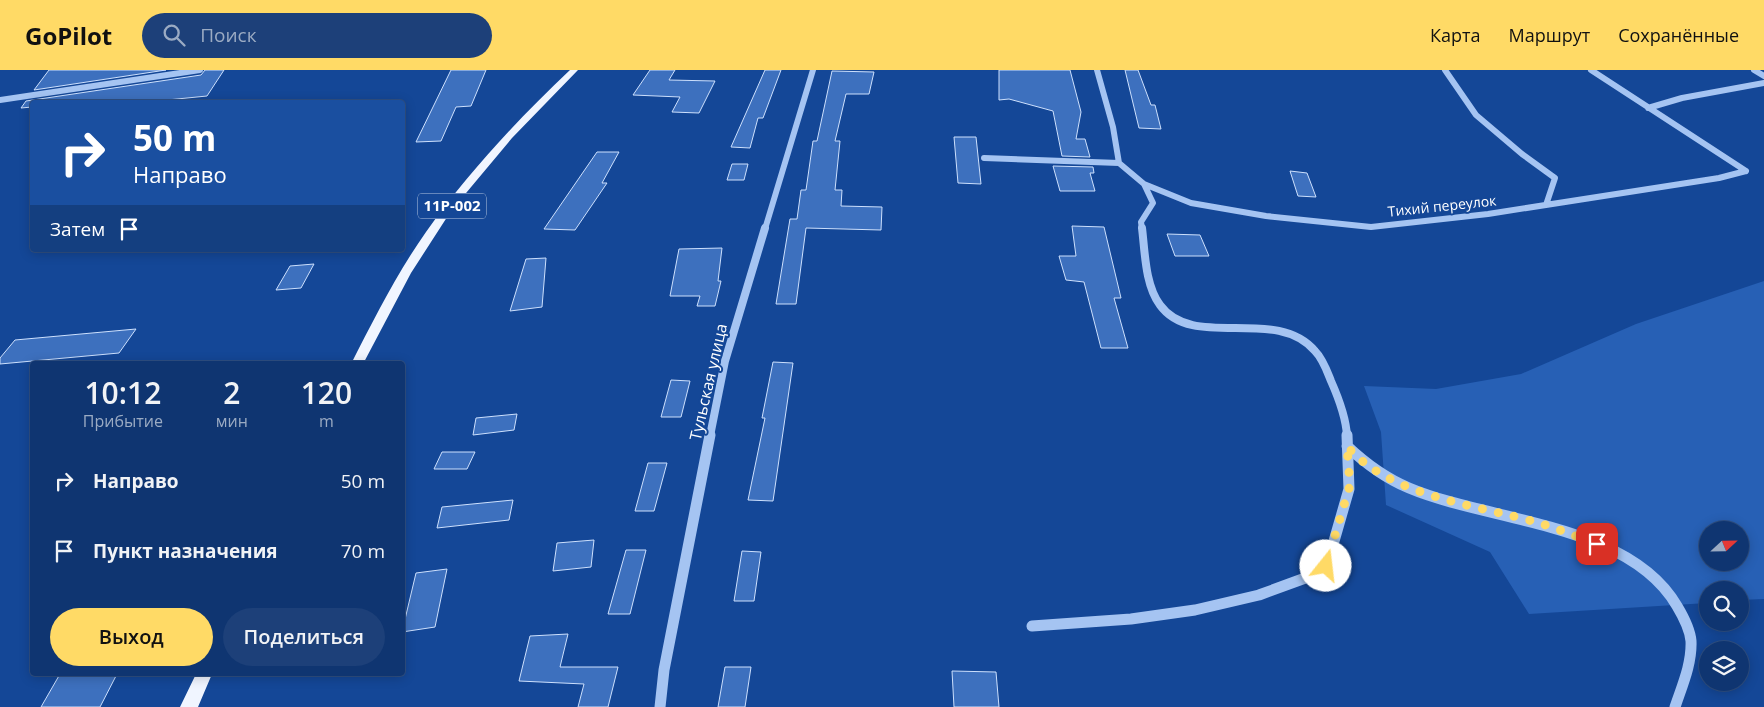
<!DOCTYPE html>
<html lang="ru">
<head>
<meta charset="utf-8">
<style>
	body { margin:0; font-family:"Open Sans",sans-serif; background:#1d4079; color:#f1f3f6; height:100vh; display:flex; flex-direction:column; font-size:19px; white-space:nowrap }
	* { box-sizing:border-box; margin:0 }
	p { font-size:16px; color:#9babc3 }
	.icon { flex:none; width:28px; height:28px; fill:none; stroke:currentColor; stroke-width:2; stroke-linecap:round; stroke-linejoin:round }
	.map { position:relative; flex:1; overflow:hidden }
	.sheet { position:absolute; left:30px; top:291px; width:375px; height:315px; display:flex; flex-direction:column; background:#0f3571; border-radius:5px; box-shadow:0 2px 12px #0003,0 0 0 1px #2f5084 }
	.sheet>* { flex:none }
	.guide { position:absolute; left:30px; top:30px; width:375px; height:152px; border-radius:5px; box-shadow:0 2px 12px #0003,0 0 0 1px #2f5084; background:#1a4fa0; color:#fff; overflow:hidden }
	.needle { width:32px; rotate:68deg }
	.fabs { position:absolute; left:1699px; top:451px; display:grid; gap:10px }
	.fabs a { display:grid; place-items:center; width:50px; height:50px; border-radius:50%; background:#0f3571; box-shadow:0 2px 12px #0003,0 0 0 1px #2f5084; font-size:25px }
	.pin { position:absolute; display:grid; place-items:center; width:42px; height:42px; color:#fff; margin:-21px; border-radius:10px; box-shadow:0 2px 8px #0006 }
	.me { position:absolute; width:55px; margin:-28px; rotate:16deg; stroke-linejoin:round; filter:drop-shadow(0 0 4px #0008) }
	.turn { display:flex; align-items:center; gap:18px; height:105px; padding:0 20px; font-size:22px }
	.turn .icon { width:65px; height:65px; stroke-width:2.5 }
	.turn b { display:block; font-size:35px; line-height:42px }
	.then { display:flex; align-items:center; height:48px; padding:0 20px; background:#0003; gap:10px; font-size:19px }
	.eta { display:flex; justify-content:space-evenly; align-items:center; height:85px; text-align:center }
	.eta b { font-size:30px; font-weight:600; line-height:35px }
	.cta { display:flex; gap:10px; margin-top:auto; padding:10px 20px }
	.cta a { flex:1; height:58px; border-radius:30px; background:#ffda66; color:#111; font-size:20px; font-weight:600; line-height:58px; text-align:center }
	.cta a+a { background:#1d4079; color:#f1f3f6 }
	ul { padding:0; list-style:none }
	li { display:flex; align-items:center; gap:15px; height:70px; padding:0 20px }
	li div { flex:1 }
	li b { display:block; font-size:19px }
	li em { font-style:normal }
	header { display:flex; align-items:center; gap:30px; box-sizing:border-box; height:70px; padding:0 25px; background:#ffda66; color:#111 }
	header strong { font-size:24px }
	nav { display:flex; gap:28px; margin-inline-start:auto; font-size:18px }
	.search { width:350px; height:45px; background:#1d4079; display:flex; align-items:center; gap:12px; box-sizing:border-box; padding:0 18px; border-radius:28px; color:#9babc3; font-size:19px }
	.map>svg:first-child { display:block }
</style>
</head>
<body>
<header>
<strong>GoPilot</strong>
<div class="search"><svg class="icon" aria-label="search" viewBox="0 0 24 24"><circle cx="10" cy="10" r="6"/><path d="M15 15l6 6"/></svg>Поиск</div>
<nav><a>Карта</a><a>Маршрут</a><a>Сохранённые</a></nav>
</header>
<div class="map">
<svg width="1764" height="637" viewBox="0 0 1764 637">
	<rect width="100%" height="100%" fill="#144797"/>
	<path fill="#2760b5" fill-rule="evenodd" d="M 1764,211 L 1764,529 L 1740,530 L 1740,520 L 1708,520 L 1707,533 L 1529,544 L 1490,482 L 1386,435 L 1381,362 L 1364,316 L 1436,319 L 1521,304 L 1636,254 ZM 1708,460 L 1740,460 L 1740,492 L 1708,492 Z"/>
	<path fill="#3d70be" stroke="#cde0fd" d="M 49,0 L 166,0 L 34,20 Z
		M 205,0 L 224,0 L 207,26 L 147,32 L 32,32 L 32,37 L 21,38 L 26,31 L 201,5 Z
		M 451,0 L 486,0 L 471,36 L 456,37 L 441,71 L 416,72 Z
		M 650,0 L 675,0 L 669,10 L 715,11 L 699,43 L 672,42 L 680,27 L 633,25 Z
		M 765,0 L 781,0 L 763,48 L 758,48 L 750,78 L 731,77 Z
		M 999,0 L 1070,0 L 1081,42 L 1076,69 L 1085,69 L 1090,87 L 1062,86 L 1053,41 L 1009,29 L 999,30 Z
		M 1125,0 L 1138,0 L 1151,35 L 1155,35 L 1161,59 L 1139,58 Z
		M 832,1 L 874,2 L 869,24 L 846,24 L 835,71 L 840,71 L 835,120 L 842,120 L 841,136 L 882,137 L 881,160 L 806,158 L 796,234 L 776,234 L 790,149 L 797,149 L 801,120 L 806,120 L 813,71 L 817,71 Z
		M 954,67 L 976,67 L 981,114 L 958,113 Z
		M 597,82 L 619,82 L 602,113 L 607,113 L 575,160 L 544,159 Z
		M 732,94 L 748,94 L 744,110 L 727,110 Z
		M 1053,96 L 1093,97 L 1094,103 L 1090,103 L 1095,121 L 1060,121 Z
		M 1290,101 L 1307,103 L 1316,127 L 1298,126 Z
		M 1072,156 L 1104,157 L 1121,228 L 1114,228 L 1128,278 L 1101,278 L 1084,212 L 1066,210 L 1059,186 L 1076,186 Z
		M 1167,164 L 1200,165 L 1209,186 L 1175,186 Z
		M 722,178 L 718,211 L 721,211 L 715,236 L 697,236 L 700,226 L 670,226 L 679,179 Z
		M 546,188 L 542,237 L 510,241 L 526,189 Z
		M 314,194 L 301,218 L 276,220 L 290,196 Z
		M 136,259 L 119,283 L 0,294 L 0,288 L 15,270 Z
		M 773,292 L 793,293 L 773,431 L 748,430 L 765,348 L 762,348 Z
		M 671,310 L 690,311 L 681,347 L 661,347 Z
		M 517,344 L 514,360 L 473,365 L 476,348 Z
		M 442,382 L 475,382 L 467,399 L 434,399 Z
		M 648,393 L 667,393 L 654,441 L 635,441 Z
		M 513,430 L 509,450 L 437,458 L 442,437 Z
		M 594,470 L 591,497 L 553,501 L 557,473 Z
		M 626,480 L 646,480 L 630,544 L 608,544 Z
		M 742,481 L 761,482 L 754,531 L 734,531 Z
		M 447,499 L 435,557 L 402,562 L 416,503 Z
		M 568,564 L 560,597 L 618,597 L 608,637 L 578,637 L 584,614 L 519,611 L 530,566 Z
		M 725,597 L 751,597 L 745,637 L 718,637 Z
		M 952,601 L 996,602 L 999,637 L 954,637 Z
		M 60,604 L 117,604 L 100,637 L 41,637 Z"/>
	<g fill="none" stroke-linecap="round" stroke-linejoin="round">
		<path stroke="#a5c4f2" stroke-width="6" d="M 1097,0 L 1113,57 L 1119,93 L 1144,114 L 1153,133 L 1141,152 L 1142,159
			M 1445,0 L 1476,45 L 1522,84 L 1555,108 L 1546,135
			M 1591,0 L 1746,101
			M 1754,0 L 1764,6
			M 0,30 L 200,0
			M 1648,38 L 1682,28 L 1764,13
			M 984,88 L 1119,93
			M 1144,114 L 1191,133 L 1266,146 L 1371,157 L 1488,144 L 1719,108 L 1746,101
			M 765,159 L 813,0"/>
		<path stroke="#a5c4f2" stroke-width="8" d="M 1142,158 C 1145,182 1145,215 1160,235 C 1193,281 1276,235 1315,281 C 1323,289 1327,301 1331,311 C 1339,329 1346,347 1347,366
			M 710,366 L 725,291 L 765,158"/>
		<path stroke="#a5c4f2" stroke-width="11" d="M 1347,376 C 1366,394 1385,408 1409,418 C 1490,452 1629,453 1677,536 C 1683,546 1690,559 1691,571 C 1692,594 1682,616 1675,637
			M 1032,556 L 1131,549 L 1195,540 L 1259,525 L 1319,503 L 1328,492 L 1349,419 L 1347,365
			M 660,637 L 664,600 L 710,365"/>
		<path fill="#f0f5ff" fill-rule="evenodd" d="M 570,0 L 578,0 L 512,68 L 451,141 L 411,203 L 363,294 L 351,294 C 374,249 397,203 426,162 C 468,103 517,50 570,0 Z
			M 196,604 L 212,604 L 198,637 L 180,637 Z"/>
	</g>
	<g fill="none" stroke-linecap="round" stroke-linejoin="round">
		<path stroke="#ffda66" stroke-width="9" stroke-dasharray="0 16.2" d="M 1326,496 L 1350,415 L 1347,376 C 1390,427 1478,435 1539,453 C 1559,459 1578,467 1597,474"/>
	</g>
	<g text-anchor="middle" stroke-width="4" stroke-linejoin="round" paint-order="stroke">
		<g font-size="14" fill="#fff" stroke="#144797">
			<text transform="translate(1442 136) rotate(-6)" y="5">Тихий переулок</text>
		</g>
		<rect fill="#144797" stroke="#b8c8e0" stroke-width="1" x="418" y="123.5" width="68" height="25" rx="4"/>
		<g font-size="15" font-weight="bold" fill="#fff">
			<text x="452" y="141">11Р-002</text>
		</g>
		<g font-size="16" fill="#fff" stroke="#144797">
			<text transform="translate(708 312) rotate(-77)" y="6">Тульская улица</text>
		</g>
	</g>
</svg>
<div class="fabs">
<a><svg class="needle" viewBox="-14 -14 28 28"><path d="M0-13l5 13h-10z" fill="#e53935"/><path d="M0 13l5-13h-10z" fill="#9babc3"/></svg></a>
<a><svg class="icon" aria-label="search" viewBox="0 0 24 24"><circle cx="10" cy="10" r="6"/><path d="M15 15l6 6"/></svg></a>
<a><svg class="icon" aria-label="layers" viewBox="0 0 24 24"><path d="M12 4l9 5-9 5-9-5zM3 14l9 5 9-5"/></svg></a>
</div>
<div class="pin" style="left:1597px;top:474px;background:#d93025"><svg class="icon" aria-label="arrive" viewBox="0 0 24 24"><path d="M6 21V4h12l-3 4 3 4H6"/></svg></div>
<svg class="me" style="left:1326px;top:496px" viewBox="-20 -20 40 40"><circle r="19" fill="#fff"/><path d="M0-13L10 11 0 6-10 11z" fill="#ffda66"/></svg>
<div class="guide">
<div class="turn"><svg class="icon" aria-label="right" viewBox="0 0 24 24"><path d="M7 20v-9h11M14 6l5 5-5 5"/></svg><div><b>50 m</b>Направо</div></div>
<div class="then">Затем<svg class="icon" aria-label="arrive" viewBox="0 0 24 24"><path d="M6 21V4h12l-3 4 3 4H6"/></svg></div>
</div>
<section class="sheet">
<div class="eta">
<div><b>10:12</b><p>Прибытие</p></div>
<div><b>2</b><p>мин</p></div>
<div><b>120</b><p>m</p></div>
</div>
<ul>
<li><svg class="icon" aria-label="right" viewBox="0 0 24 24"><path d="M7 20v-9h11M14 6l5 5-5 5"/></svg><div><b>Направо</b></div><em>50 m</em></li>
<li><svg class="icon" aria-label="arrive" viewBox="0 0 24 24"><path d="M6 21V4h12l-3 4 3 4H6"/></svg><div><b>Пункт назначения</b></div><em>70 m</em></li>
</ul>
<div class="cta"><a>Выход</a><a>Поделиться</a></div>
</section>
</div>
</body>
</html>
